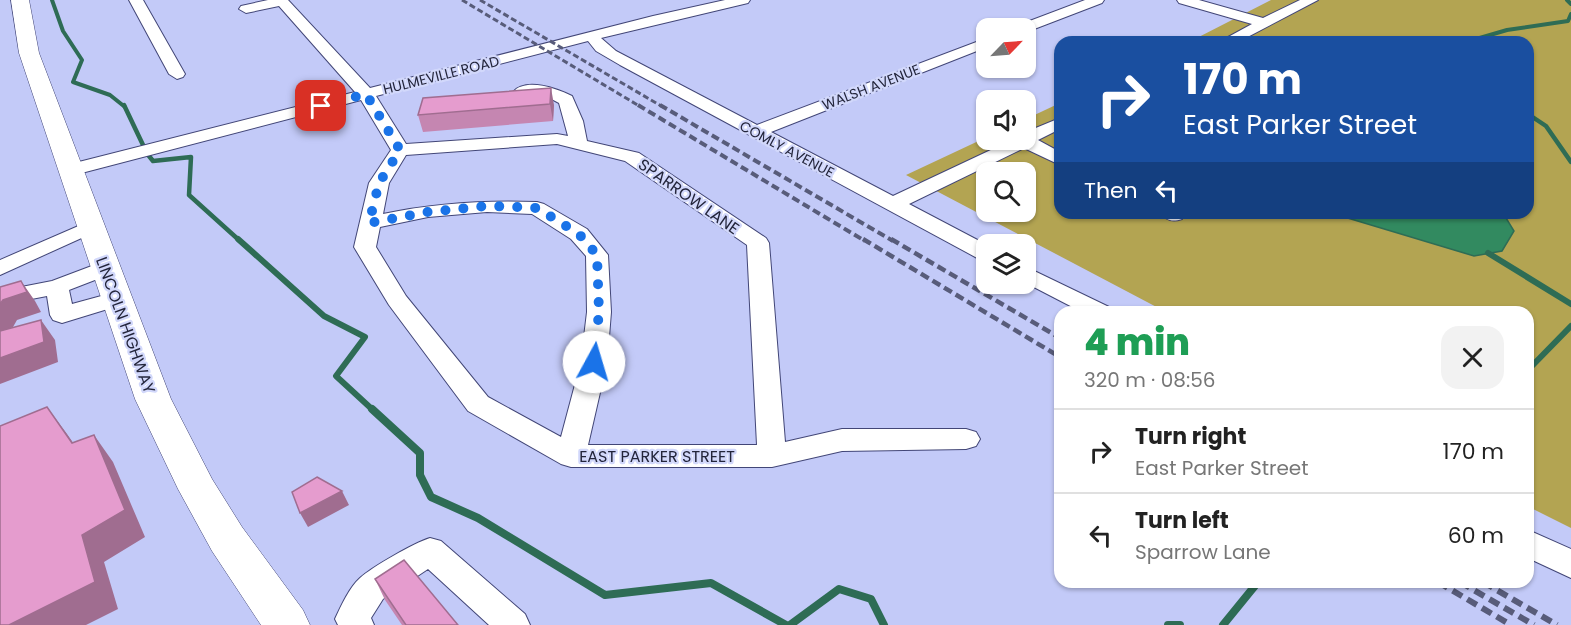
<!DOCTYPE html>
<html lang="en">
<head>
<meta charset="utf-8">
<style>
	body { margin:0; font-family:Poppins,sans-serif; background:#f2f2f2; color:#222; height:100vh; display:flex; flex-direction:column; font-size:22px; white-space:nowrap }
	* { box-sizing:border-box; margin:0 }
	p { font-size:20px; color:#767676 }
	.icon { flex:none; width:33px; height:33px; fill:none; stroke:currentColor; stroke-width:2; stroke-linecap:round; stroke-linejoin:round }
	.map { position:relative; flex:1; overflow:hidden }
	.panel { position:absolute; left:1054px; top:306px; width:480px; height:282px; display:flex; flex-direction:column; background:#fff; border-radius:18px; box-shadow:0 2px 4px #0004 }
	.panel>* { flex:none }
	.top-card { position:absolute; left:1054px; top:36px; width:480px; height:183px; border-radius:18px; box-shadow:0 2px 4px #0004; background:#1a4fa0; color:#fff; overflow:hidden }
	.needle { width:39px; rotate:65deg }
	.buttons { position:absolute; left:976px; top:18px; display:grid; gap:12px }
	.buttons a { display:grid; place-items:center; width:60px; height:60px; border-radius:12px; background:#fff; box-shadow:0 2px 4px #0004; font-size:30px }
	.pin { position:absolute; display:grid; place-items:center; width:51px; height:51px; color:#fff; margin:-26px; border-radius:12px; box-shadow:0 3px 9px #0006 }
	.me { position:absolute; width:66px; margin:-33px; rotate:6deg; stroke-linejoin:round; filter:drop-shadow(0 0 4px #0008) }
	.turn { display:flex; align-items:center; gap:21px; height:126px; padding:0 30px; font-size:27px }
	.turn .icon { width:78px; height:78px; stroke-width:2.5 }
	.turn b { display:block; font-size:42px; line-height:51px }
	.then { display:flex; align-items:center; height:57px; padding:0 30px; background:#0003; gap:12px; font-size:22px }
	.round { display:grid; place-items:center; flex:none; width:63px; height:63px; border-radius:18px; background:#f2f2f2 }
	.headline { display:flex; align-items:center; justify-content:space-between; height:102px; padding:0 30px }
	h1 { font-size:36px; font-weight:800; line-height:45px; color:#1e9e55 }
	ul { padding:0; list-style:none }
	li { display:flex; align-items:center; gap:18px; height:84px; padding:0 30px; border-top:2px solid #e0e0e0 }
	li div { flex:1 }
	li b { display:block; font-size:22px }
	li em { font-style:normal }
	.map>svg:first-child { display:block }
</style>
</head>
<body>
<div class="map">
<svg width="1571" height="625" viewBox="0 0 1571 625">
	<rect width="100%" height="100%" fill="#c3caf8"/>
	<path fill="#b3a452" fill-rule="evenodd" d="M 1271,0 L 1571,0 L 1571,528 L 1529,507 L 1528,312 L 1166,312 L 906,175 L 987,137 L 987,140 L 1026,140 L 1026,119 L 1060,103 L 1060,213 L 1528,213 L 1528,42 L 1189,42 ZM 987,172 L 1026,172 L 1026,212 L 987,212 Z"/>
	<path fill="#328a60" stroke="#2e6c55" stroke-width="1.5" d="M 1331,213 L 1503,213 L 1514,231 L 1502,251 L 1474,256 Z"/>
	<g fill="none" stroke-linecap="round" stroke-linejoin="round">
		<path stroke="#2e6c55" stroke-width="4" d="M 52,0 L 63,31 L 82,60 L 73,82 L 110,95 L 125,107
			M 1567,0 L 1571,4
			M 1466,42 L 1507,30 L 1568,21 L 1571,14"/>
		<path stroke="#2e6c55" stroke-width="4.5" d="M 124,105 L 143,145
			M 1528,114 L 1546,126 L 1571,162
			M 149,156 L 153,161 L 191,157 L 189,195 L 240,241"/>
		<path stroke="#2e6c55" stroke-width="6" d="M 238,239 L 324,316 L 365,337 L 336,376 L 374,411
			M 1488,253 L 1571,304
			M 1528,370 L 1571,326"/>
		<path stroke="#2e6c55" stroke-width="8" d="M 372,409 L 420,453 L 420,475 L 431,497 L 478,518 L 605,595 L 711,583 L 786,625
			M 790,625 L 839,589 L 871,599 L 884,625
			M 1168,625 L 1180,625
			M 1223,625 L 1258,582"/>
		<defs>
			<path id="minor" d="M 129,0 L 143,0 L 185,74 L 183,77 L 177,79 L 169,74 Z
				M 268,0 L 288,0 L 370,88 L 653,16 L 725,0 L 750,0 L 748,3 L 601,38 L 616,51 L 757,125 L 987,38 L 987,47 L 771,132 L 893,196 L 1012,140 L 1026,140 L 1026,132 L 1060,118 L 1060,129 L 1038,140 L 1060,152 L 1060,165 L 1024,148 L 909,204 L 987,245 L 987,261 L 979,259 L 620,65 L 596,51 L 588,41 L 376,96 L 406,144 L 557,134 L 568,136 L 559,103 L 544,95 L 521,97 L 513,92 C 526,77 558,89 572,96 L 583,121 L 587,141 L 639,153 L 766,238 L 769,243 L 785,442 L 842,429 L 966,429 L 976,432 L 980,439 L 976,446 L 966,449 L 842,451 L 772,467 L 571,467 L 561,464 L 468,411 L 389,305 L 354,247 L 369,183 L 391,150 L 361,100 L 70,176 L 63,174 L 60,170 L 63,166 L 355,92 L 279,6 L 246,13 L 239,9 L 241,6 ZM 557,144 L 625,161 L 747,245 L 757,445 L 588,445 L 607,362 L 611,312 L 608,255 L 587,229 L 544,204 L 537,202 C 484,200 435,203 383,214 L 389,183 L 406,155 ZM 487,212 L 532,214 L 571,239 L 586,256 L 587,312 L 581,362 L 561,437 L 488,397 L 406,296 L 376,247 L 380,227 L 428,217 Z
				M 1085,0 L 1104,0 L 1102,3 L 1029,31 L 1017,28 L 1019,25 Z
				M 1177,0 L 1199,0 L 1263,18 L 1300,0 L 1318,0 L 1238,42 L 1219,42 L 1252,24 L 1179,3 Z
				M 1161,213 L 1184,213 L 1185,215 L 1182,219 C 1173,222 1166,221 1161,213 Z
				M 90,221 L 97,223 L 101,227 L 97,231 L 0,275 L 0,260 Z
				M 105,261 L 113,263 L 116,268 L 113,273 L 69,290 L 72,304 L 116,292 L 124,294 L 128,299 L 124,304 L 62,323 L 53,320 L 50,315 L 47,296 L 21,301 L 0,309 L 0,293 L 6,290 L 52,281 Z
				M 1026,267 L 1109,307 L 1113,312 L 1082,312 L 1026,283 Z
				M 1528,530 L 1571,549 L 1571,578 L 1528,558 Z
				M 430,538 L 441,541 L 525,614 L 530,625 L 489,625 L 428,569 L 383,599 L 371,618 L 374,625 L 338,625 L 335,619 C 341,606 349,588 360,578 C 372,567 414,543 430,538 Z"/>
			<path id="major" d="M 11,0 L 29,0 L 39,53 L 171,399 L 212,479 L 242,527 L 303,610 L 310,625 L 261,625 L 212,551 L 178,489 L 135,399 L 19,53 Z"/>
		</defs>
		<use href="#minor" stroke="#424677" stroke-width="2"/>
		<use href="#major" stroke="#424677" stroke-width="1"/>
		<use href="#minor" fill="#fff" fill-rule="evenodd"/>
		<use href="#major" fill="#fff" fill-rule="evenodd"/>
		<path stroke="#585c7a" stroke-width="3" stroke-dasharray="6 3" stroke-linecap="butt" d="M 462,0 L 641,107
			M 480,0 L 663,107"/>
		<path stroke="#585c7a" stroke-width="4" stroke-dasharray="8 4" stroke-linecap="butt" d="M 638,105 L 865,241
			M 660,105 L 893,241"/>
		<path stroke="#585c7a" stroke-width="4.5" stroke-dasharray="9 4.5" stroke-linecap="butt" d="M 863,239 L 1060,357
			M 891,239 L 1060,338"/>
		<path stroke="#585c7a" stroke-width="6" stroke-dasharray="11 6" stroke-linecap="butt" d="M 1438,582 L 1511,625
			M 1460,582 L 1534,625
			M 1483,582 L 1557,625"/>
	</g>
	<path fill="#c586b1" d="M 423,98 L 554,105 L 553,121 L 423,132 L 418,115 Z
		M 375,579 L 458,625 L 402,625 L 385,600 Z"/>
	<path fill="#a06d90" d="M 551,88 L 554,105 L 553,121 L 550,104 Z
		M 21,281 L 35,301 L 41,312 L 17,320 L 13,327 L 0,334 L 0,304 L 3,300 Z
		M 41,320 L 55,340 L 58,362 L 0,384 L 0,358 Z
		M 47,407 L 67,434 L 92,470 L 72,443 Z
		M 94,435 L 113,462 L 145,537 L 104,562 L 118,609 L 86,625 L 9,625 L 82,535 Z
		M 342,491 L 349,505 L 308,527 L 300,513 Z"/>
	<path fill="#e59cce" stroke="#a06d90" stroke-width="1.5" d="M 551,88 L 550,104 L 418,115 L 423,98 Z
		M 21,281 L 27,292 L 3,300 L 0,304 L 0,287 Z
		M 41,320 L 44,342 L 0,358 L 0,331 Z
		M 47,407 L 72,443 L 94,435 L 125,510 L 82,535 L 95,582 L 9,625 L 0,625 L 0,426 Z
		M 317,477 L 342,491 L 300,513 L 292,492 Z
		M 404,560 L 458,625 L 406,625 L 375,579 Z"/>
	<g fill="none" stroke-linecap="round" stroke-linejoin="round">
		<path stroke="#1a73e8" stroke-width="10" stroke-dasharray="0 18" d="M 321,106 L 366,94 L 400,150 L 379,183 L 369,223 L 428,212 L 487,206 L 520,207 L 537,208 L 579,234 L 597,255 L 599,312 L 594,362"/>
	</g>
	<g text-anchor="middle" stroke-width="4.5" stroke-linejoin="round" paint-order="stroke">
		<g font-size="14" fill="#23253b" stroke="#d2d8fb">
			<text transform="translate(441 75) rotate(-14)" y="5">HULMEVILLE ROAD</text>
			<text transform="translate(871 87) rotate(-21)" y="5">WALSH AVENUE</text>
			<text transform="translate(787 149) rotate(28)" y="5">COMLY AVENUE</text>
		</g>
		<g font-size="16" fill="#23253b" stroke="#d2d8fb">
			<text transform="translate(689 196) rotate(35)" y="6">SPARROW LANE</text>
			<text transform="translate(126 325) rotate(70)" y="6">LINCOLN HIGHWAY</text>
			<text x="657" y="462">EAST PARKER STREET</text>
		</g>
	</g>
</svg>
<div class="buttons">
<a><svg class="needle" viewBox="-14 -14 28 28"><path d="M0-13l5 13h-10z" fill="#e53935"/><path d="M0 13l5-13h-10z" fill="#767676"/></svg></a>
<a><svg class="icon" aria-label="sound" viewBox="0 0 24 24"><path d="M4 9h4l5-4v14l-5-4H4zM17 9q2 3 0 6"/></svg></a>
<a><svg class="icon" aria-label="search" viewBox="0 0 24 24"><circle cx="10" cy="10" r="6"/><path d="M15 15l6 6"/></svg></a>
<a><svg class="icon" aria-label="layers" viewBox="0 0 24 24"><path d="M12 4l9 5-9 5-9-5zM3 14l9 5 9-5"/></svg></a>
</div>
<div class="pin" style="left:321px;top:106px;background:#d93025"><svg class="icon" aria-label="arrive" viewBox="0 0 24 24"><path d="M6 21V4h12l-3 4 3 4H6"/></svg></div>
<svg class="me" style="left:594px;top:362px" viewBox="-20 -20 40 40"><circle r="19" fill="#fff"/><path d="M0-13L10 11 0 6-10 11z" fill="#1a73e8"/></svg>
<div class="top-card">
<div class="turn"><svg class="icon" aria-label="right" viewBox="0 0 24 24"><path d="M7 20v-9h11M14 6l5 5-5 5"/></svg><div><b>170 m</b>East Parker Street</div></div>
<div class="then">Then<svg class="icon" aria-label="left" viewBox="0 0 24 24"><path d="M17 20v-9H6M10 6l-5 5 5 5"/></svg></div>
</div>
<section class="panel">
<div class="headline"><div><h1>4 min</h1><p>320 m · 08:56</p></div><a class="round"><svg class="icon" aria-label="close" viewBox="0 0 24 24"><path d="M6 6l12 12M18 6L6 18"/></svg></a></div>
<ul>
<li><svg class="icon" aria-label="right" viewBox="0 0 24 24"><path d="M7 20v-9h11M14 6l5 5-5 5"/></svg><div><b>Turn right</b><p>East Parker Street</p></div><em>170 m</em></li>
<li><svg class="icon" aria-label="left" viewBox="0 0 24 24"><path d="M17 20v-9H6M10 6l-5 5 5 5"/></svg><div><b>Turn left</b><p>Sparrow Lane</p></div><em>60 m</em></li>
</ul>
</section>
</div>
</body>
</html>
